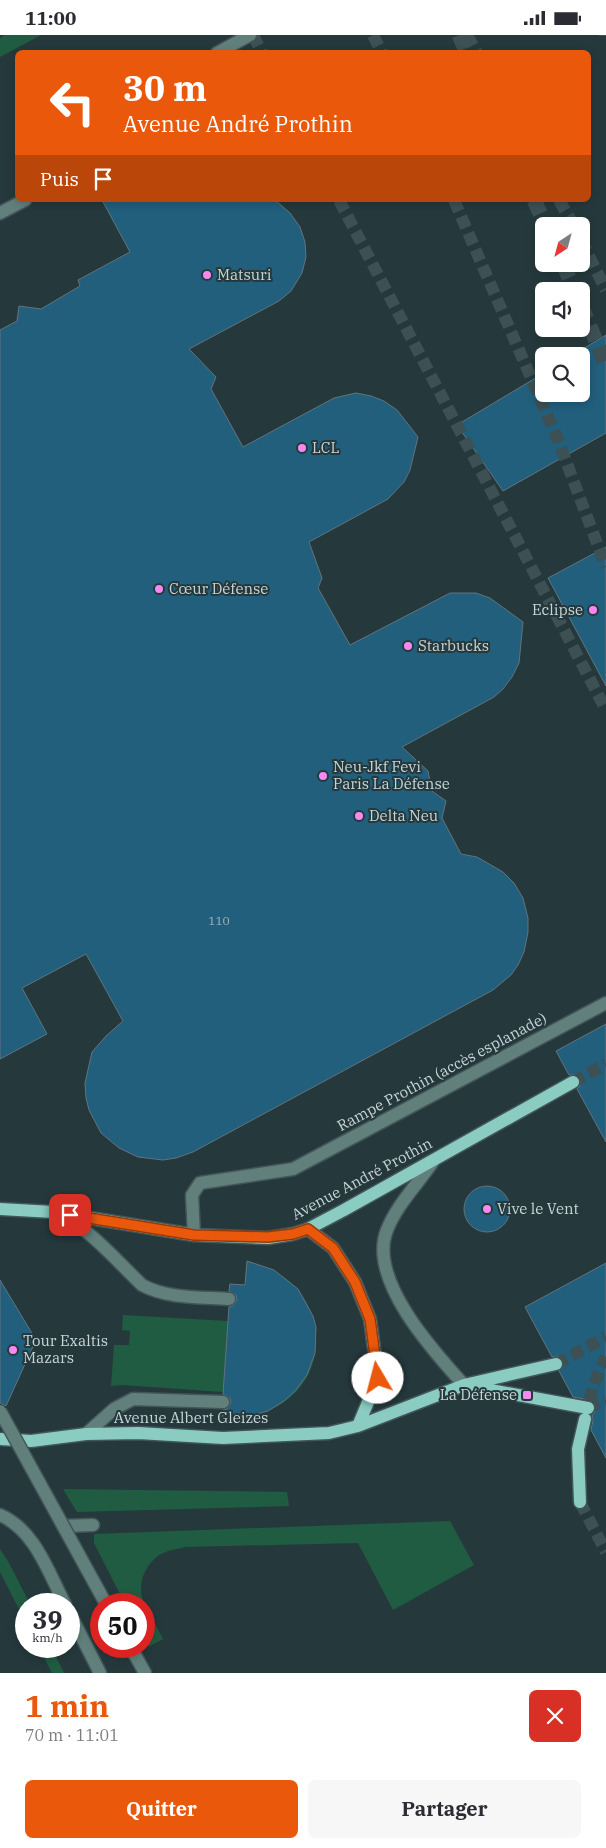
<!DOCTYPE html>
<html lang="fr">
<head>
<meta charset="utf-8">
<style>
	body { margin:0; font-family:"IBM Plex Serif",serif; background:#f7f7f7; color:#2b2b33; height:100vh; display:flex; flex-direction:column; font-size:19px; white-space:nowrap }
	* { box-sizing:border-box; margin:0 }
	p { font-size:16px; color:#7c7c81 }
	.icon { flex:none; width:28px; height:28px; fill:none; stroke:currentColor; stroke-width:2; stroke-linecap:round; stroke-linejoin:round }
	.map { position:relative; height:1638px; overflow:hidden }
	.side { display:flex; flex-direction:column; background:#fff; flex:1 }
	.side>* { flex:none }
	.guide { position:absolute; left:15px; top:15px; width:576px; height:152px; border-radius:8px; box-shadow:0 2px 8px #0003; background:#ea580c; color:#fff; overflow:hidden }
	.needle { width:32px; rotate:216deg }
	.controls { position:absolute; left:535px; top:182px; display:grid; gap:10px }
	.controls a { display:grid; place-items:center; width:55px; height:55px; border-radius:8px; background:#fff; box-shadow:0 2px 8px #0003; font-size:25px }
	.speed { position:absolute; left:15px; top:1558px; display:flex; gap:10px; font-size:25px; font-weight:700; text-align:center }
	.speed>* { display:grid; place-content:center; width:65px; height:65px; border-radius:50%; background:#fff; box-shadow:0 2px 8px #0003; line-height:1 }
	.speed small { font-size:12px; font-weight:400 }
	.speed .limit { border:8px solid #d22; background:#fff; color:#111 }
	.pin { position:absolute; display:grid; place-items:center; width:42px; height:42px; color:#fff; margin:-21px; border-radius:10px; box-shadow:0 2px 8px #0006 }
	.me { position:absolute; width:55px; margin:-28px; rotate:352deg; stroke-linejoin:round; filter:drop-shadow(0 0 4px #0008) }
	.turn { display:flex; align-items:center; gap:18px; height:105px; padding:0 25px; font-size:22px }
	.turn .icon { width:65px; height:65px; stroke-width:2.5 }
	.turn b { display:block; font-size:35px; line-height:42px }
	.then { display:flex; align-items:center; height:48px; padding:0 25px; background:#0003; gap:10px; font-size:19px }
	.round { display:grid; place-items:center; flex:none; width:52px; height:52px; border-radius:8px; background:#f7f7f7 }
	.head { display:flex; align-items:center; justify-content:space-between; height:85px; padding:0 25px }
	h1 { font-size:30px; font-weight:700; line-height:38px; color:#ea580c }
	.button { display:flex; gap:10px; margin-top:auto; padding:10px 25px }
	.button a { flex:1; height:58px; border-radius:8px; background:#ea580c; color:#fff; font-size:20px; font-weight:700; line-height:58px; text-align:center }
	.button a+a { background:#f7f7f7; color:#2b2b33 }
	.status { display:flex; justify-content:space-between; align-items:center; height:35px; padding:0 25px; background:#fff; direction:ltr }
	.status svg { height:14px; fill:currentColor }
	.map>svg:first-child { display:block }
</style>
</head>
<body>
<div class="status"><b>11:00</b><svg viewBox="0 0 49 12"><path d="M0 12V9h3v3zM5 12V6h3v6zM10 12V3h3v9zM15 12V0h3v12zM26 1h20v11H26zM47 4h2v5h-2z"/></svg></div>
<div class="map">
<svg width="606" height="1638" viewBox="0 0 606 1638">
	<rect width="100%" height="100%" fill="#25393c"/>
	<path fill="#205c42" d="M 5,0 L 41,0 L 0,22 L 0,3 Z
		M 246,1228 C 327,1237 343,1346 267,1376 C 252,1382 238,1382 222,1381 L 223,1357 L 122,1350 L 111,1351 L 114,1310 L 129,1310 L 130,1296 L 122,1295 L 123,1280 L 228,1286 L 230,1249 L 245,1250 Z
		M 63,1454 L 287,1457 L 289,1471 L 77,1477 Z
		M 450,1486 L 474,1530 L 393,1575 L 358,1508 L 185,1512 C 179,1514 172,1514 166,1517 C 148,1523 136,1547 143,1565 C 148,1579 157,1591 163,1604 L 148,1612 L 144,1604 L 144,1569 L 125,1569 L 94,1508 L 94,1499 Z
		M 0,1514 L 9,1528 L 30,1569 L 26,1569 L 26,1588 L 0,1537 Z
		M 38,1611 L 51,1611 L 64,1638 L 52,1638 Z"/>
	<path fill="#215f7d" stroke="#62737d" d="M 102,165 L 275,165 L 290,178 L 300,192 L 305,207 L 306,222 L 302,238 L 291,256 L 279,266 L 189,314 L 216,342 L 211,354 L 243,412 L 334,363 L 356,358 L 371,361 L 384,366 L 397,375 L 418,402 L 410,435 L 404,447 L 388,464 L 309,507 L 322,543 L 318,553 L 350,610 L 450,558 L 476,558 L 490,563 L 523,587 L 519,628 L 512,642 L 503,654 L 494,662 L 402,712 L 428,736 L 432,756 L 446,766 L 442,783 L 461,819 L 477,822 L 503,837 L 514,848 L 523,863 L 528,883 L 528,897 L 524,917 L 518,930 L 511,940 L 493,955 L 193,1117 L 176,1123 L 163,1125 L 138,1122 L 119,1113 L 101,1098 L 89,1075 L 86,1063 L 85,1048 L 92,1017 L 106,1001 L 123,986 L 86,919 L 22,953 L 47,999 L 0,1024 L 0,295 L 17,286 L 19,271 L 41,274 L 80,251 L 78,245 L 130,217 Z
		M 606,300 L 606,398 L 503,456 L 457,390 L 544,338 L 544,359 L 581,359 L 581,321 L 571,321 Z
		M 606,512 L 606,651 L 548,543 Z
		M 606,989 L 606,1107 L 577,1054 L 580,1051 L 580,1043 L 577,1040 L 569,1040 L 556,1016 Z
		M464 1174a23 23 0 1 1 46 0a23 23 0 1 1-46 0Z
		M 247,1226 L 274,1235 L 298,1254 L 313,1281 L 316,1292 L 315,1318 L 307,1340 L 296,1355 L 284,1366 L 268,1376 L 253,1380 L 222,1382 L 223,1375 L 227,1374 L 231,1368 L 230,1363 L 223,1359 L 229,1272 L 233,1271 L 237,1265 L 236,1260 L 229,1256 L 230,1249 L 245,1250 Z
		M 606,1228 L 606,1423 L 591,1395 L 593,1385 L 592,1380 L 596,1375 L 595,1370 L 590,1365 L 573,1362 L 559,1336 L 564,1331 L 562,1324 L 558,1321 L 552,1322 L 525,1272 Z
		M 0,1245 L 36,1305 L 6,1371 L 0,1368 Z"/>
	<g fill="none" stroke-linecap="round" stroke-linejoin="round">
		<path stroke="#3d5053" stroke-width="12" stroke-dasharray="12 6" stroke-linecap="butt" d="M 253,0 L 262,18
			M 339,165 L 606,675
			M 588,1373 L 596,1369 L 606,1366"/>
		<path stroke="#3d5053" stroke-width="12" stroke-dasharray="12 6" stroke-linecap="butt" d="M 373,0 L 382,18
			M 467,0 L 477,18
			M 454,165 L 558,405 L 606,532
			M 559,165 L 574,191
			M 581,205 L 606,255
			M 573,1047 L 606,1029
			M 556,1329 L 606,1302
			M 585,1383 L 593,1351 L 606,1322
			M 580,1467 L 606,1517"/>
		<path stroke="#3d5053" stroke-width="15" stroke-dasharray="15 8" stroke-linecap="butt" d="M 459,0 L 467,18
			M 606,0 L 606,1
			M 534,165 L 546,191
			M 563,229 L 575,256
			M 581,270 L 606,330"/>
		<defs>
			<path id="minor" d="M 217,18 L 250,0
				M 0,178 L 25,165
				M 434,1125 C 419,1148 397,1169 387,1195 C 367,1244 434,1317 464,1350
				M 58,1179 C 84,1188 121,1230 142,1250 C 168,1264 200,1262 229,1264
				M 194,1200 L 192,1160 L 200,1148 L 293,1134 L 606,968
				M 86,1399 L 114,1374 L 133,1364 L 223,1367
				M 0,1480 C 35,1495 48,1537 65,1569
				M 63,1491 L 93,1490
				M 69,1577 L 100,1638
				M 130,1611 L 145,1638"/>
			<path id="major" d="M 0,1174 L 53,1177 L 194,1200 L 268,1203 L 293,1199 L 308,1194 L 344,1175 L 573,1047
				M 308,1194 L 333,1213 L 355,1247 L 370,1284 L 378,1343 L 358,1391
				M 469,1351 L 588,1373
				M 0,1404 L 31,1406 L 86,1399 L 138,1398 L 223,1403 L 329,1398 L 358,1391 L 464,1350 L 556,1329
				M 580,1467 L 578,1414 L 585,1384"/>
		</defs>
		<use href="#minor" stroke="#425558" stroke-width="15"/>
		<use href="#major" stroke="#425558" stroke-width="15"/>
		<use href="#minor" stroke="#61807c" stroke-width="12"/>
		<use href="#major" stroke="#8acbc2" stroke-width="12"/>
		<defs>
			<path id="minor-bridge" d="M 0,1376 L 106,1569"/>
		</defs>
		<use href="#minor-bridge" stroke="#425558" stroke-width="15" stroke-linecap="butt"/>
		<use href="#minor-bridge" stroke="#61807c" stroke-width="12"/>
	</g>
	<g fill="none" stroke-linecap="round" stroke-linejoin="round">
		<defs>
			<path id="route" d="M 70,1180 L 194,1200 L 268,1202 L 293,1199 L 308,1194 L 333,1213 L 355,1247 L 370,1284 L 378,1343"/>
		</defs>
		<use href="#route" stroke="#983908" stroke-width="12"/>
		<use href="#route" stroke="#ea580c" stroke-width="9"/>
	</g>
	<g fill="#f589ef" stroke="#25393c" stroke-width="2">
		<circle cx="207" cy="240" r="5"/>
		<circle cx="302" cy="413" r="5"/>
		<circle cx="159" cy="554" r="5"/>
		<circle cx="593" cy="575" r="5"/>
		<circle cx="408" cy="611" r="5"/>
		<circle cx="323" cy="741" r="5"/>
		<circle cx="359" cy="781" r="5"/>
		<circle cx="487" cy="1174" r="5"/>
		<circle cx="13" cy="1315" r="5"/>
		<rect x="522" y="1355" width="10" height="10" rx="2.5"/>
	</g>
	<g text-anchor="middle" stroke-width="4" stroke-linejoin="round" paint-order="stroke">
		<g font-size="12" fill="#9eb7c0">
			<text x="219" y="890">110</text>
		</g>
		<g font-size="15" fill="#c8d4d6" stroke="#25393c" text-anchor="start">
			<text x="217" y="245">Matsuri</text>
			<text x="312" y="418">LCL</text>
			<text x="169" y="559">Cœur Défense</text>
			<text x="583" y="580" text-anchor="end">Eclipse</text>
			<text x="418" y="616">Starbucks</text>
			<text x="333" y="737">Neu-Jkf Fevi<tspan x="333" dy="17">Paris La Défense</tspan></text>
			<text x="369" y="786">Delta Neu</text>
			<text x="497" y="1179">Vive le Vent</text>
			<text x="23" y="1311">Tour Exaltis<tspan x="23" dy="17">Mazars</tspan></text>
			<text x="517" y="1365" text-anchor="end">La Défense</text>
		</g>
		<g font-size="15" fill="#c8d4d6" stroke="#25393c">
			<text transform="translate(442 1037) rotate(-28)" y="5">Rampe Prothin (accès esplanade)</text>
			<text transform="translate(362 1144) rotate(-28)" y="5">Avenue André Prothin</text>
			<text x="191" y="1388">Avenue Albert Gleizes</text>
		</g>
	</g>
</svg>
<div class="controls">
<a><svg class="needle" viewBox="-14 -14 28 28"><path d="M0-13l5 13h-10z" fill="#e53935"/><path d="M0 13l5-13h-10z" fill="#7c7c81"/></svg></a>
<a><svg class="icon" aria-label="sound" viewBox="0 0 24 24"><path d="M4 9h4l5-4v14l-5-4H4zM17 9q2 3 0 6"/></svg></a>
<a><svg class="icon" aria-label="search" viewBox="0 0 24 24"><circle cx="10" cy="10" r="6"/><path d="M15 15l6 6"/></svg></a>
</div>
<div class="speed"><div>39<small>km/h</small></div><div class="limit">50</div></div>
<div class="pin" style="left:70px;top:1180px;background:#d93025"><svg class="icon" aria-label="arrive" viewBox="0 0 24 24"><path d="M6 21V4h12l-3 4 3 4H6"/></svg></div>
<svg class="me" style="left:378px;top:1343px" viewBox="-20 -20 40 40"><circle r="19" fill="#fff"/><path d="M0-13L10 11 0 6-10 11z" fill="#ea580c"/></svg>
<div class="guide">
<div class="turn"><svg class="icon" aria-label="left" viewBox="0 0 24 24"><path d="M17 20v-9H6M10 6l-5 5 5 5"/></svg><div><b>30 m</b>Avenue André Prothin</div></div>
<div class="then">Puis<svg class="icon" aria-label="arrive" viewBox="0 0 24 24"><path d="M6 21V4h12l-3 4 3 4H6"/></svg></div>
</div>
</div>
<section class="side">
<div class="head"><div><h1>1 min</h1><p>70 m · 11:01</p></div><a class="round" style="background:#d93025;color:#fff"><svg class="icon" aria-label="close" viewBox="0 0 24 24"><path d="M6 6l12 12M18 6L6 18"/></svg></a></div>
<div class="button"><a>Quitter</a><a>Partager</a></div>
</section>
</body>
</html>
